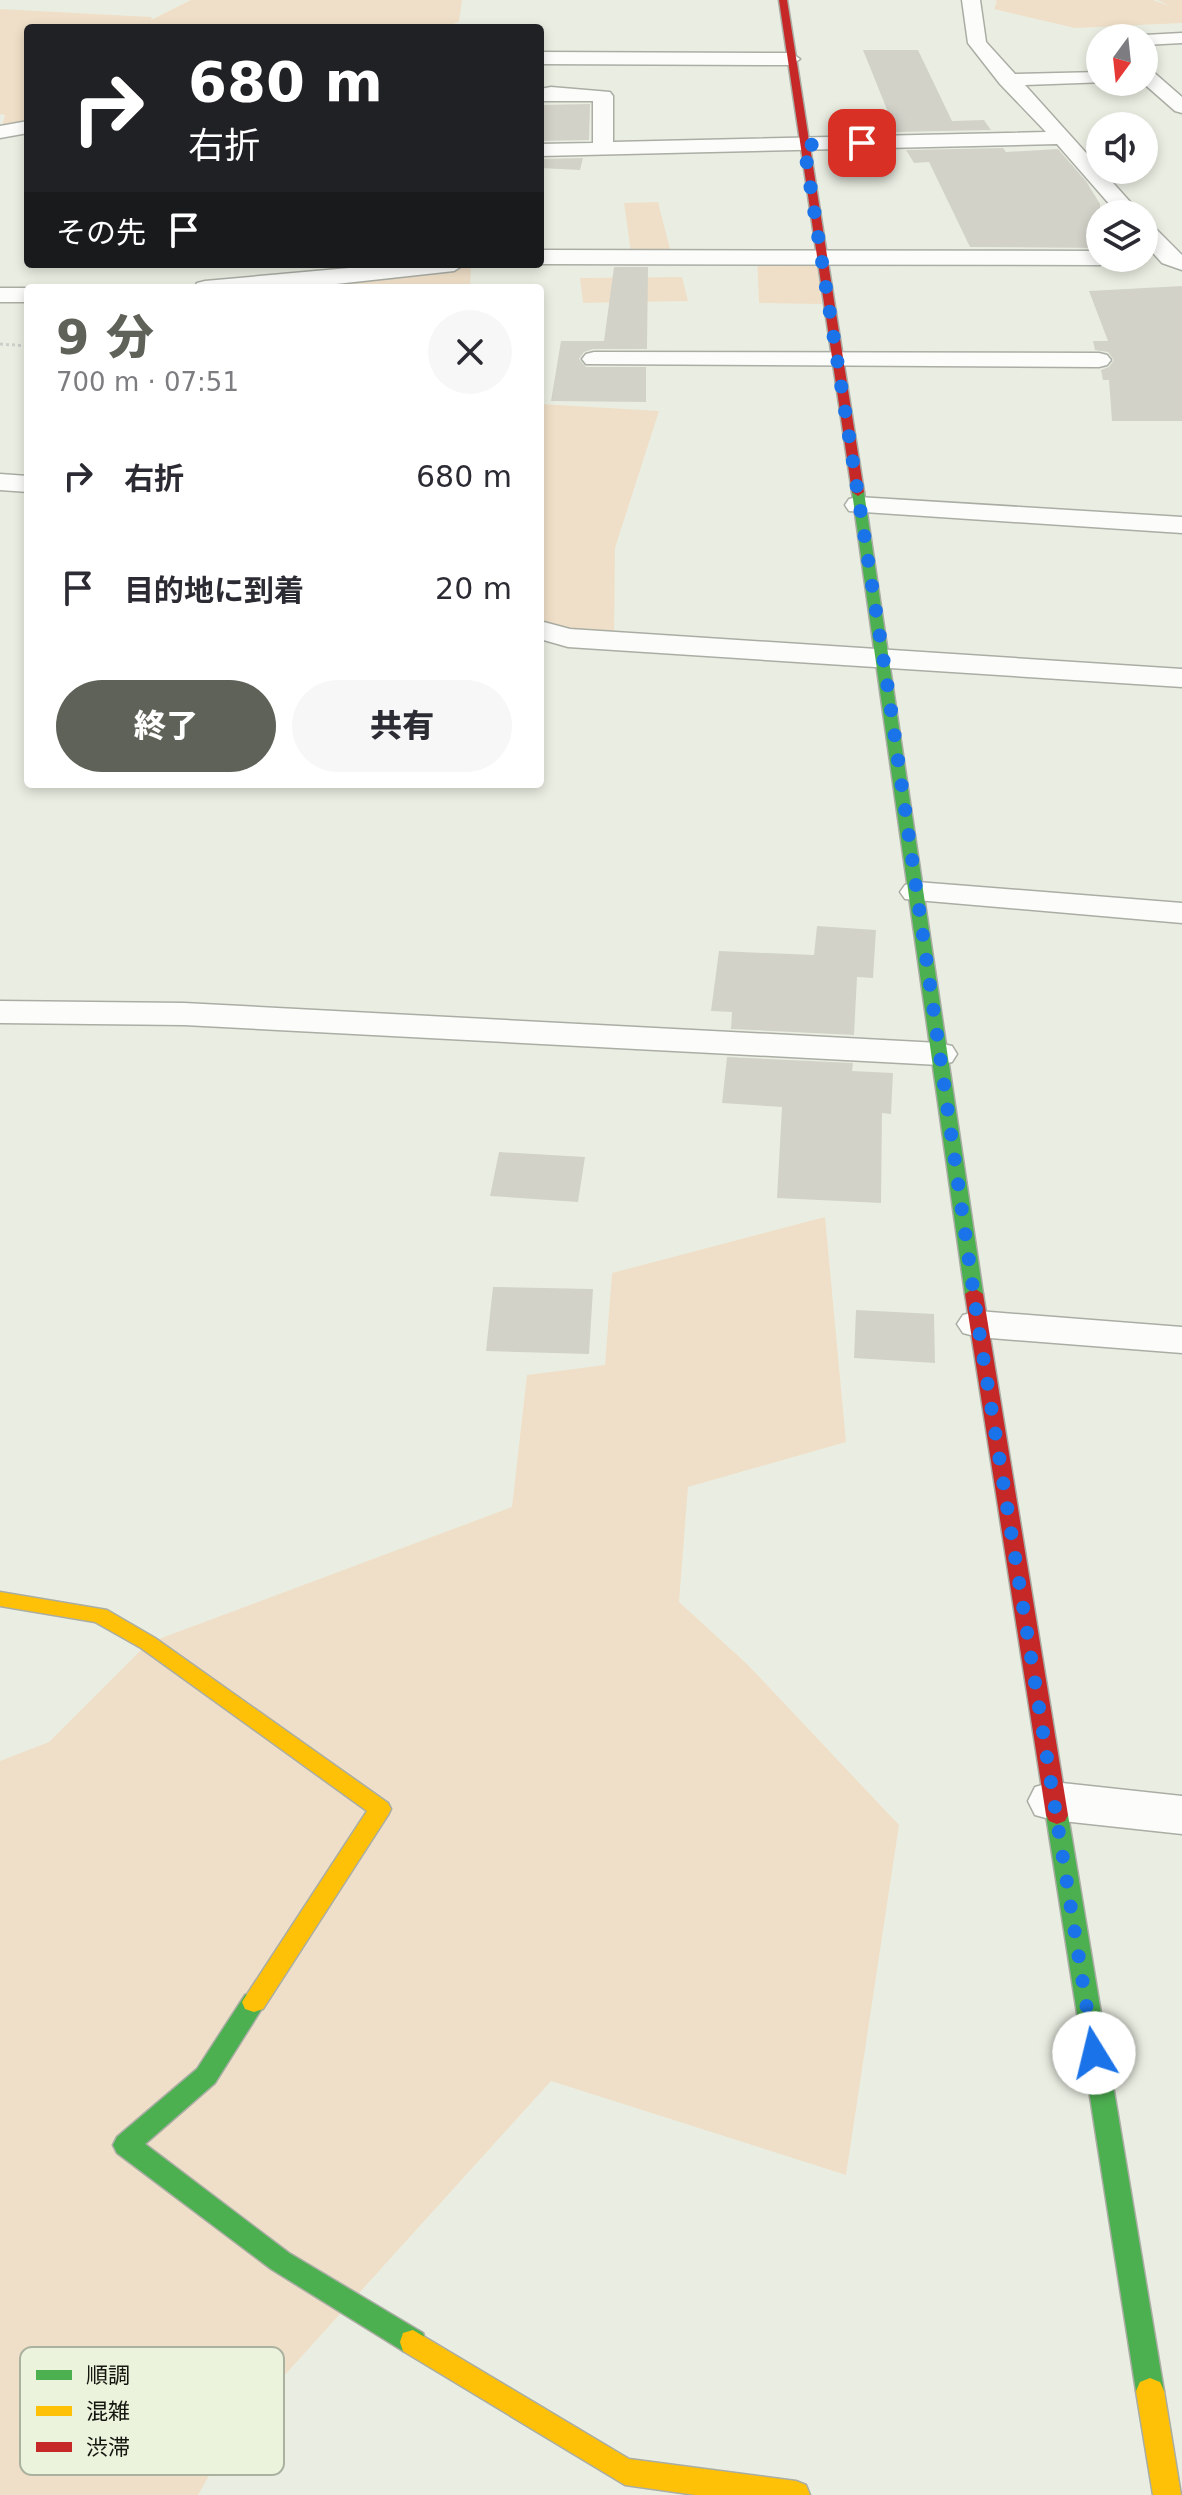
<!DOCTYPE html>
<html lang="ja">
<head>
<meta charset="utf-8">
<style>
	body { margin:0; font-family:"DejaVu Sans","Noto Sans JP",sans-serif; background:#f7f7f7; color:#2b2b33; height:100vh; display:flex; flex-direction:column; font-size:30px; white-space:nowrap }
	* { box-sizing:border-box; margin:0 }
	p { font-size:26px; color:#7c7c81 }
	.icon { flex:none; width:44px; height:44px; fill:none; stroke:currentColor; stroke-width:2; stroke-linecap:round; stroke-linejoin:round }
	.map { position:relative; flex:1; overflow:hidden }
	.details { position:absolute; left:24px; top:284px; width:520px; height:504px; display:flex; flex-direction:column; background:#fff; border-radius:8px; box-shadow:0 4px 12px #0003 }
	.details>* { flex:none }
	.guide { position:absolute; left:24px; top:24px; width:520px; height:244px; border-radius:8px; box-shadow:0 4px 12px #0003; background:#202124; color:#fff; overflow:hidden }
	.needle { width:52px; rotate:195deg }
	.fabs { position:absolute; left:1086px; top:24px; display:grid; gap:16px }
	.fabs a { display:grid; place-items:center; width:72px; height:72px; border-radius:50%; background:#fff; box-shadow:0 4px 12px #0003; font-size:40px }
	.pin { position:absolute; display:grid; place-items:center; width:68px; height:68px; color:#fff; margin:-34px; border-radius:16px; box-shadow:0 4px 12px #0006 }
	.me { position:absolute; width:88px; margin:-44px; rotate:351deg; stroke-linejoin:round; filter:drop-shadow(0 0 6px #0008) }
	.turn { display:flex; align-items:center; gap:28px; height:168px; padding:0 32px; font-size:36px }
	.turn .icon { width:104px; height:104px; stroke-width:2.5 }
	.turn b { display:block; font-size:56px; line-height:68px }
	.then { display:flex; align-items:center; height:76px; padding:0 32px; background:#0003; gap:16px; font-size:30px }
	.round { display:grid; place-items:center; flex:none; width:84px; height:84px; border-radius:42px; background:#f7f7f7 }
	.headline { display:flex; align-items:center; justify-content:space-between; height:136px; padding:0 32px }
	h1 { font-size:48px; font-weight:800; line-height:60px; color:#5f6259 }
	.button { display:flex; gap:16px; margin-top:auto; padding:16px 32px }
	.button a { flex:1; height:92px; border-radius:48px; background:#5f6259; color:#fff; font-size:32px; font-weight:800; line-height:92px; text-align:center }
	.button a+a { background:#f7f7f7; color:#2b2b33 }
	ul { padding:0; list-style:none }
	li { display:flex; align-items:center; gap:24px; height:112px; padding:0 32px }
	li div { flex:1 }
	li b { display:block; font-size:30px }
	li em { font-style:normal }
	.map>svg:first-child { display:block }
</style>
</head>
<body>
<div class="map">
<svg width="1182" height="2495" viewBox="0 0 1182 2495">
	<rect width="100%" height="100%" fill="#eaeee2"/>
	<path fill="#efdfc8" d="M 191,0 L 462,0 L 459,22 L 441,28 L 28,28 L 28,126 L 1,129 L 5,115 L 0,114 L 0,9 L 152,17 L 151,20 Z
		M 994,0 L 1153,0 L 1169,6 L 1158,0 L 1182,0 L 1182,23 L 1075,28 L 994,9 L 997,1 Z
		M 658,202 L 671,253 L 631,253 L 624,203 Z
		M 757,257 L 816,257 L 822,304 L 759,303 Z
		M 457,264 L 471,264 L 470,288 L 194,288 Z
		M 682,277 L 688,301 L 583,303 L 580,278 Z
		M 540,404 L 659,411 L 615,548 L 614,641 L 540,621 Z
		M 825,1217 L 846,1442 L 688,1487 L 679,1602 L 748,1665 L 899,1825 L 846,2175 L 551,2081 L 235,2430 L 198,2495 L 0,2495 L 0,1761 L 49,1742 L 148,1643 L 512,1507 L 527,1375 L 605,1365 L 612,1273 Z"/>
	<path fill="#d2d2c9" d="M 863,50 L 918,50 L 952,121 L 984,120 L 991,130 L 896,132 Z
		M 590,104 L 589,140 L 540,141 L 540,105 Z
		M 1003,148 L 1006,152 L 1058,149 L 1086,181 L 1100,204 L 1100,248 L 970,247 L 929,162 L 914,163 L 906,150 Z
		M 583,158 L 580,170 L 540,168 L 540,159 Z
		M 614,267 L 648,267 L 647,349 L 593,349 L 584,352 L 579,359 L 586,367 L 646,367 L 646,402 L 551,401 L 561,341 L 604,341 Z
		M 1182,286 L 1182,421 L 1112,421 L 1109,380 L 1103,380 L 1101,370 L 1109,367 L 1114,360 L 1108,352 L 1095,350 L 1093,341 L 1108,341 L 1089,291 Z
		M 817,926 L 876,930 L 873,978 L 857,977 L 854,1035 L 731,1029 L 732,1012 L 711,1011 L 719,951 L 814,955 Z
		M 727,1057 L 853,1063 L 852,1071 L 893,1073 L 891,1114 L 882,1113 L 881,1203 L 777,1198 L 782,1107 L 722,1103 Z
		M 499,1152 L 585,1157 L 578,1202 L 490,1196 Z
		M 493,1287 L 593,1289 L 589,1354 L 486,1351 Z
		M 856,1310 L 934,1314 L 935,1363 L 854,1358 Z"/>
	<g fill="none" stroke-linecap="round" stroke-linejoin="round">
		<defs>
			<path id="street" d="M 962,0 L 980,0 L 986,42 L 1015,74 L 1100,72 L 1100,82 L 1107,82 L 1025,85 L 1141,214 L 1118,214 L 1057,144 L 540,156 L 540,144 L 593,143 L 593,101 L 540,101 L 540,89 L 551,87 L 610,92 L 613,96 L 613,142 L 1046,132 L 1000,84 L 968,43 Z
				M 1182,33 L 1182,43 L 1144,45 L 1144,38 L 1136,38 L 1144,35 Z
				M 540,52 L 791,53 L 800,59 L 791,65 L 540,64 Z
				M 1144,68 L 1151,70 L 1182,97 L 1182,113 L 1175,111 L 1142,82 Z
				M 28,121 L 28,133 L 0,138 L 0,126 Z
				M 1144,224 L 1152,225 L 1182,255 L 1182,270 L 1162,263 L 1144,243 Z
				M 540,250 L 1100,251 L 1100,258 L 1111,258 L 1100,265 L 540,264 Z
				M 394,264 L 465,264 L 454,271 L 300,288 L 194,288 L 197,283 L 205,281 Z
				M 0,288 L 28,288 L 28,302 L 0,302 Z
				M 594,352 L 1099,353 L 1107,355 L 1111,360 L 1107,365 L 1099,367 L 586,364 L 582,359 L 586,354 Z
				M 0,474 L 28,476 L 28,492 L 0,490 Z
				M 858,497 L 1182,517 L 1182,533 L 849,511 L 845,505 L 849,499 Z
				M 540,621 L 570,629 L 1182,669 L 1182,687 L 568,647 L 540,639 Z
				M 917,882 L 1182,903 L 1182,923 L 905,899 L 900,892 L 905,885 Z
				M 0,1001 L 184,1003 L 939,1043 L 952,1046 L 957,1054 L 952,1062 L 939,1065 L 184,1025 L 0,1023 Z
				M 978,1311 L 1182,1327 L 1182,1353 L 978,1337 L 963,1333 L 957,1324 L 963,1315 Z
				M 1053,1782 L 1182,1796 L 1182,1834 L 1053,1820 L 1035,1815 L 1028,1801 L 1035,1787 Z"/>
			<path id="fast" d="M 858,488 L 864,492 L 983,1294 L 974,1300 L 965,1294 L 852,492 Z
				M 1057,1806 L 1065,1809 L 1068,1815 L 1164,2391 L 1160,2400 L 1150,2404 L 1140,2400 L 1136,2391 L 1046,1815 L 1049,1809 Z
				M 254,1992 L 263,1995 L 266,2002 L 215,2083 L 145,2144 L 289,2253 L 423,2333 L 426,2342 L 423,2351 L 413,2354 L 403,2351 L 271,2269 L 117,2153 L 113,2145 L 117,2137 L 197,2069 L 245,1995 Z"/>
			<path id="slow" d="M 0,1592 L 107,1610 L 155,1638 L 388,1803 L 391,1809 L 388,1815 L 263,2009 L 254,2012 L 245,2009 L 242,2002 L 367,1811 L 141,1648 L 95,1622 L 0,1606 Z
				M 413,2330 L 629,2459 L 796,2481 L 806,2485 L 810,2495 L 696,2495 L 625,2485 L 403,2351 L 400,2342 L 403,2333 Z
				M 1150,2378 L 1160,2382 L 1164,2391 L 1181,2495 L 1153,2495 L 1136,2391 L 1140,2382 Z"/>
			<path id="jam" d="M 779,0 L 787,0 L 864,492 L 858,496 L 852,492 Z
				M 974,1288 L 983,1294 L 1068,1815 L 1065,1821 L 1057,1824 L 1049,1821 L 1046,1815 L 965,1294 Z"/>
		</defs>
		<use href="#street" stroke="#aaada4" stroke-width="3"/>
		<use href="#fast" stroke="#aaada4" stroke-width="3"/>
		<use href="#slow" stroke="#aaada4" stroke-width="3"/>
		<use href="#jam" stroke="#aaada4" stroke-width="3"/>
		<path stroke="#ccceca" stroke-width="3" stroke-dasharray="3 3" stroke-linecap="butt" d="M 0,344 L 28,346"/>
		<use href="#street" fill="#fcfcfb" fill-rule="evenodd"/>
		<use href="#fast" fill="#4caf50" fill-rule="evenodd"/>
		<use href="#slow" fill="#ffc107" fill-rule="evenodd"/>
		<use href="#jam" fill="#c62828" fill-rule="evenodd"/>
	</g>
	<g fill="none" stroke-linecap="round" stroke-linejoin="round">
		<path stroke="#1a73e8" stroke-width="14" stroke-dasharray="0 25.2" d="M 862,143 L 804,145 L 888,689 L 978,1324 L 1094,2053"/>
	</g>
	<rect x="20" y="2347" width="264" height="128" rx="12" fill="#ebf3dd" stroke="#aab19f" stroke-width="2"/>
	<rect x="36" y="2370" width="36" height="10" fill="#4caf50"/>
	<rect x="36" y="2406" width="36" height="10" fill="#ffc107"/>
	<rect x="36" y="2442" width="36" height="10" fill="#c62828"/>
	<g font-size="22" fill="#14160f">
		<text x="86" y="2383">順調</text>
		<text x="86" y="2419">混雑</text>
		<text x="86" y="2455">渋滞</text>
	</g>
</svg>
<div class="fabs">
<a><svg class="needle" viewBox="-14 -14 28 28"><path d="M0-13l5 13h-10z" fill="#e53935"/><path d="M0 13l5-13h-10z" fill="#7c7c81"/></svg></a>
<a><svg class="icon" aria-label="sound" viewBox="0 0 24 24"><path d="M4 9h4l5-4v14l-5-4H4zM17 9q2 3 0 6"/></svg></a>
<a><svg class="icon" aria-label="layers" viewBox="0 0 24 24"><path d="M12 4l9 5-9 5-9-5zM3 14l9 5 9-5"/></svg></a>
</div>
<div class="pin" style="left:862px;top:143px;background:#d93025"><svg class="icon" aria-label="arrive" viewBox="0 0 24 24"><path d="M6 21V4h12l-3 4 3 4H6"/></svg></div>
<svg class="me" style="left:1094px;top:2053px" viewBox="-20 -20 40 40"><circle r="19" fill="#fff"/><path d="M0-13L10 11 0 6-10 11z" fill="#1a73e8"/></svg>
<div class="guide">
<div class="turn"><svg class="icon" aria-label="right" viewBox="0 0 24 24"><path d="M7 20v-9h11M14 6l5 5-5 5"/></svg><div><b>680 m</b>右折</div></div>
<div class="then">その先<svg class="icon" aria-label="arrive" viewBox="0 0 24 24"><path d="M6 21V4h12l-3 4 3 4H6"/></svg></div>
</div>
<section class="details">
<div class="headline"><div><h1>9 分</h1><p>700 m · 07:51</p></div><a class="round"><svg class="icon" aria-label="close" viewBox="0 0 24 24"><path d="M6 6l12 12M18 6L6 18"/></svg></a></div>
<ul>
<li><svg class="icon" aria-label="right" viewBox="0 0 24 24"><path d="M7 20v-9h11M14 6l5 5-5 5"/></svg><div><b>右折</b></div><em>680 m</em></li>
<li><svg class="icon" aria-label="arrive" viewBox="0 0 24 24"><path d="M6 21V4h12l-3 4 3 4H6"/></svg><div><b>目的地に到着</b></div><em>20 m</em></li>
</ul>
<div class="button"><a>終了</a><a>共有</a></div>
</section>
</div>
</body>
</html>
